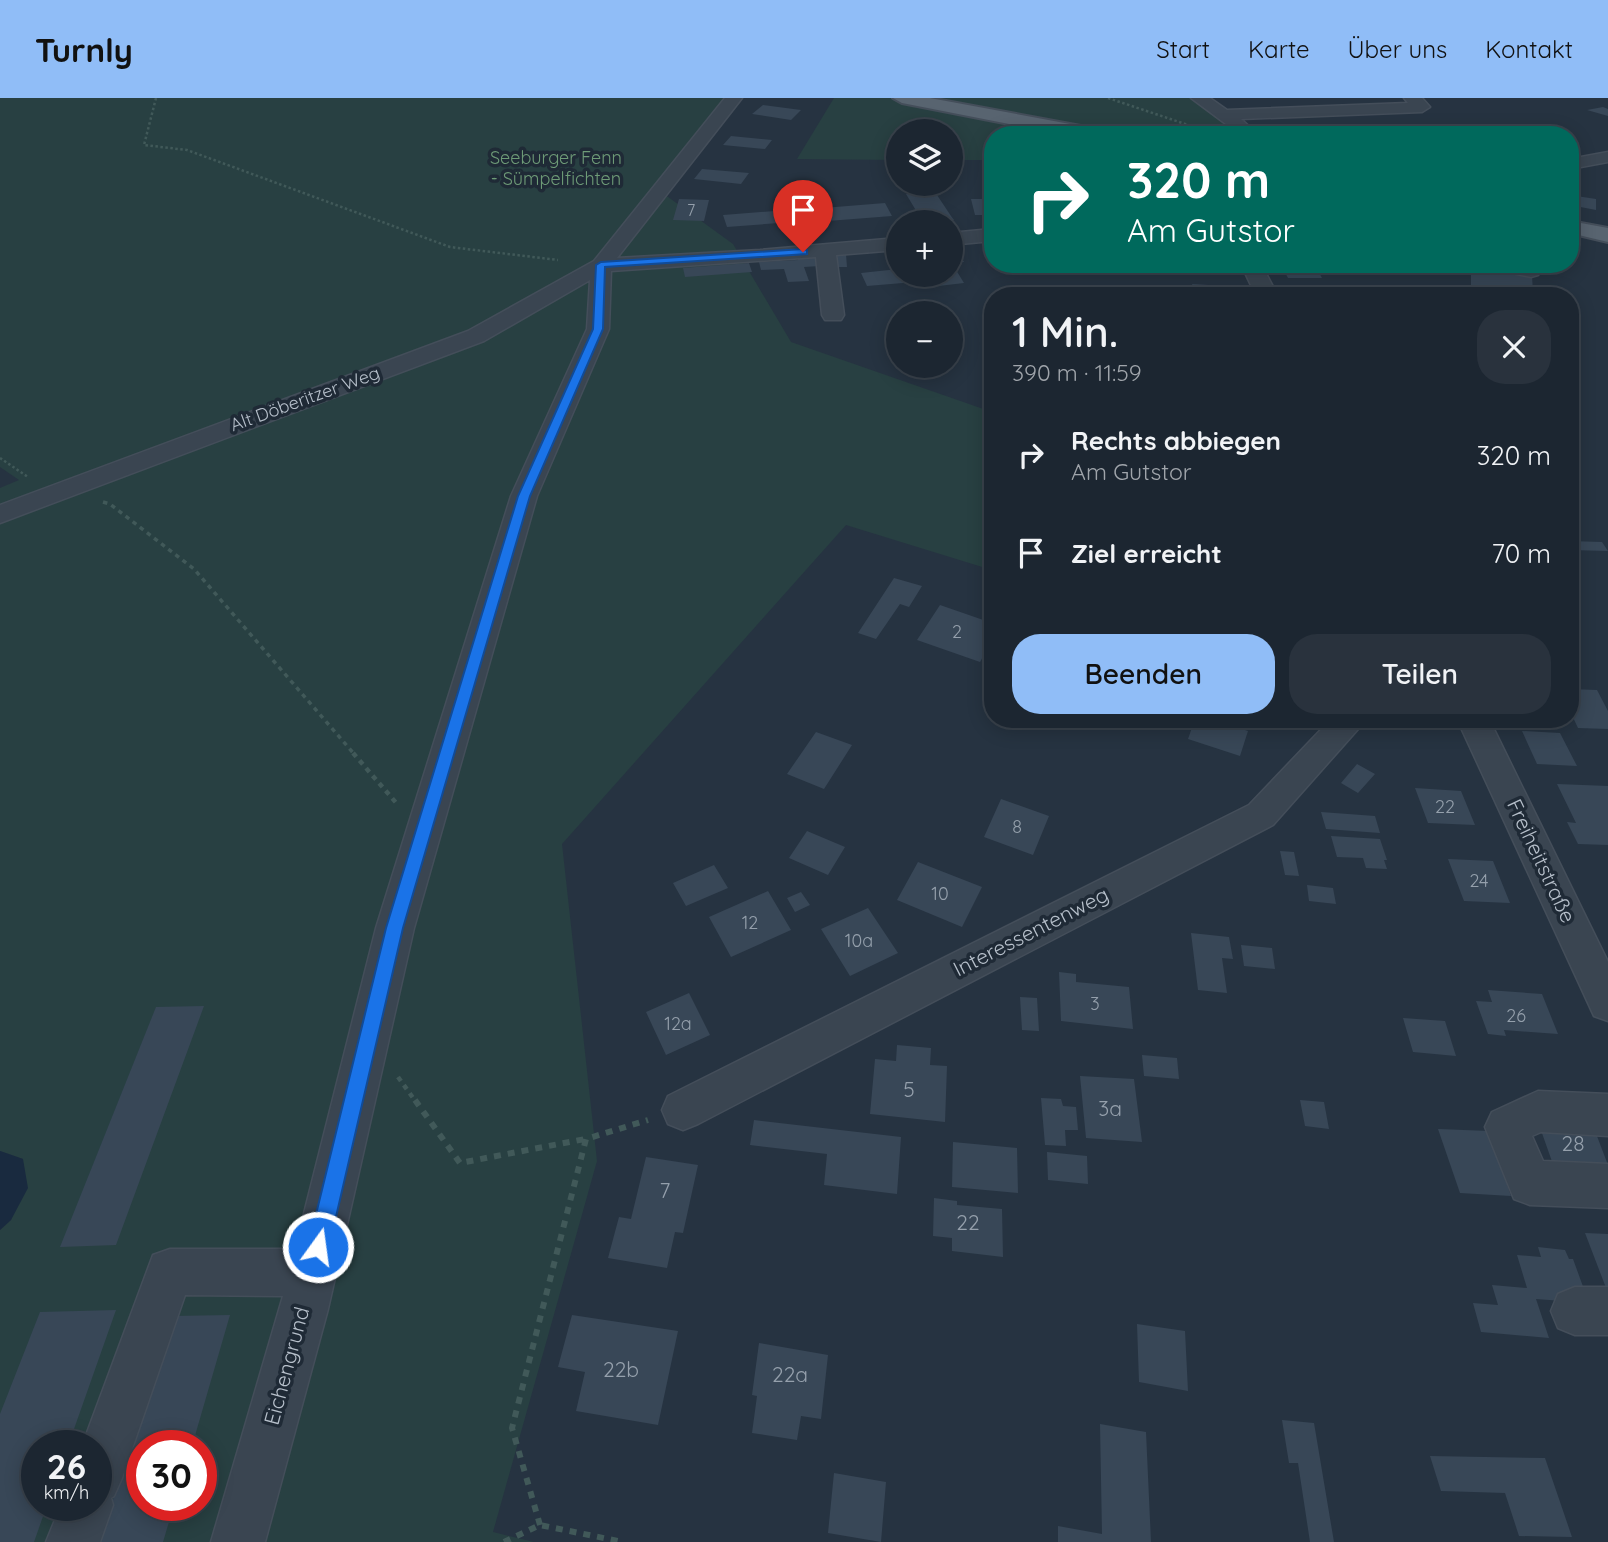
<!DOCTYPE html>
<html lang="de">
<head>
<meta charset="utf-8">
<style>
	body { margin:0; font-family:Quicksand,sans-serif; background:#29323d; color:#f1f3f6; height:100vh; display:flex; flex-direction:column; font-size:26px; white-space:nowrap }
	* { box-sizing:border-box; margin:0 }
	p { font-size:23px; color:#a0a5ab }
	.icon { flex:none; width:38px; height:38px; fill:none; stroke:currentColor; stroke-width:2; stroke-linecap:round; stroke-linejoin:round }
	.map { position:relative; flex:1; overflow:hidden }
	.side { position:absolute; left:984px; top:189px; width:595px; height:441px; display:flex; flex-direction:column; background:#1c2631; border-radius:28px; box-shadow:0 4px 18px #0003,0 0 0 2px #3a434d }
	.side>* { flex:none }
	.guide { position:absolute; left:984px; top:28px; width:595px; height:147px; border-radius:28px; box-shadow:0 4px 18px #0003,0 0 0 2px #3a434d; background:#00695c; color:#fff; overflow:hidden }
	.buttons { position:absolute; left:886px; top:21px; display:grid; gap:14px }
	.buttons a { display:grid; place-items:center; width:77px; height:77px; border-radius:50%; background:#1c2631; box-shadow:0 4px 18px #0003,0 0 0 2px #3a434d; font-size:35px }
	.speed { position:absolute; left:21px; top:1332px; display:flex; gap:14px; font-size:35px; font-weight:700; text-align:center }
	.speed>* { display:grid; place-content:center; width:91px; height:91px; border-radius:50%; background:#1c2631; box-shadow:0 4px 18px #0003,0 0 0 2px #3a434d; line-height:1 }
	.speed small { font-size:18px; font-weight:400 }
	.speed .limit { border:10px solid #d22; background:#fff; color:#111 }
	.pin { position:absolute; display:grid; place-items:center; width:60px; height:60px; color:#fff; margin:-72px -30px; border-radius:50% 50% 50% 0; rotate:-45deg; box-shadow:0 0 7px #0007 }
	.pin .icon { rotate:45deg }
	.me { position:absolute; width:77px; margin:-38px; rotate:14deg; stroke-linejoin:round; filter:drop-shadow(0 0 5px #0008) }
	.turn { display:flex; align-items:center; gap:24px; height:147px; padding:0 28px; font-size:32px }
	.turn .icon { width:91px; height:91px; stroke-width:2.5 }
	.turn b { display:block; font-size:49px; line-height:60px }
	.round { display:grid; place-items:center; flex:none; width:74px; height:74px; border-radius:28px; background:#29323d }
	.headline { display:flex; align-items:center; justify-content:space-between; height:119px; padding:0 28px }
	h1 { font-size:42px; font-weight:600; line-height:52px }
	.action { display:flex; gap:14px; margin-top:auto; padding:14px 28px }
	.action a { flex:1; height:80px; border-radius:28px; background:#90bdf7; color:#111; font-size:28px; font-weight:600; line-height:80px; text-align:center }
	.action a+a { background:#29323d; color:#f1f3f6 }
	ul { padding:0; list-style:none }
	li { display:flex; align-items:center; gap:21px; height:98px; padding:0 28px }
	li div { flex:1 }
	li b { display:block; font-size:26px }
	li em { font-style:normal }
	header { display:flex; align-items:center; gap:42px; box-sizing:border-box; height:98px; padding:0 35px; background:#90bdf7; color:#111 }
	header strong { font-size:33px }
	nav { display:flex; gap:38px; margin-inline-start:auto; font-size:24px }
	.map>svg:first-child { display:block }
</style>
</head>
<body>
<header>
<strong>Turnly</strong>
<nav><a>Start</a><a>Karte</a><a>Über uns</a><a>Kontakt</a></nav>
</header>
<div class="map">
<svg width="1608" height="1444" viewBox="0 0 1608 1444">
	<rect width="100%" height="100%" fill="#263341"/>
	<path fill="#284042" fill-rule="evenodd" d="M 0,0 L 734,0 L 657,91 L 733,146 L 791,244 L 992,314 L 992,472 L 846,427 L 562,746 L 597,1063 L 493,1434 L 534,1444 L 0,1444 L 0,1132 L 11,1122 L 23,1061 L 0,1053 L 0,390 L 19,382 L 0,369 ZM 37,1348 L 96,1348 L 96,1407 L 37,1407 ZM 142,1348 L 201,1348 L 201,1407 L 142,1407 Z
		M 834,0 L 1202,0 L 1260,37 L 992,37 L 992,62 L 950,62 L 950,33 L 898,33 L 898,62 L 797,61 Z"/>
	<path fill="#192a3f" d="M 0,1053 L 23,1061 L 28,1090 L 11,1122 L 0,1132 Z"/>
	<path fill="#384757" d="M 763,7 L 801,12 L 791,22 L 752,16 Z
		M 1603,9 L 1608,11 L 1608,18 L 1587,12 Z
		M 731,38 L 772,42 L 765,51 L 723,47 Z
		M 702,71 L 749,75 L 741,86 L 694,81 Z
		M 935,94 L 951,118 L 954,122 L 923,124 L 906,96 Z
		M 1570,97 L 1596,101 L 1596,112 L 1570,107 Z
		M 679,101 L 709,102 L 704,123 L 673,122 Z
		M 971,101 L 992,101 L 992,117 L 975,117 Z
		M 885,105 L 892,118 L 828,123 L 823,110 Z
		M 787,112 L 792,124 L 727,129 L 723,117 Z
		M 950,145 L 953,145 L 964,164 L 950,165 Z
		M 816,156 L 820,168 L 804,169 L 809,183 L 788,184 L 784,171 L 761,172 L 759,164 L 798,162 L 797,157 Z
		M 846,156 L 847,169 L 831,169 L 830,157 Z
		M 749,165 L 752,174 L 685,179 L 683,170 Z
		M 1471,166 L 1488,166 L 1488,171 L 1532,177 L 1533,195 L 1512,192 L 1512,198 L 1471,198 Z
		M 950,167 L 953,167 L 964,185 L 930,189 L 927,183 L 867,188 L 861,175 L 898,171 L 898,177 L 950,177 Z
		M 1281,167 L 1315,167 L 1322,180 L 1288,180 Z
		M 1192,186 L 1209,187 L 1212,195 L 1195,194 Z
		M 1286,189 L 1317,190 L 1322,198 L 1291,198 Z
		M 1570,443 L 1602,444 L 1608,453 L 1570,452 Z
		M 894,480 L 922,488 L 909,509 L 900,506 L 876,541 L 858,535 Z
		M 940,507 L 992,525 L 992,543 L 980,564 L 917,542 Z
		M 1570,591 L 1597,592 L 1608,613 L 1608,631 L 1578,630 L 1570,613 Z
		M 1195,621 L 1211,621 L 1248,633 L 1240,658 L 1188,641 Z
		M 1522,633 L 1560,635 L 1577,668 L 1537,666 Z
		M 816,634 L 852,647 L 824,691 L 787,676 Z
		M 1357,666 L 1375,676 L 1358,695 L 1341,685 Z
		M 1557,686 L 1608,688 L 1608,747 L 1578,746 L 1567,724 L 1576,725 Z
		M 1415,690 L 1461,693 L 1475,727 L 1428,725 Z
		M 1001,701 L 1049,718 L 1033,757 L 984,739 Z
		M 1321,714 L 1375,718 L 1380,735 L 1326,731 Z
		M 807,733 L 845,749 L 828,777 L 789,760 Z
		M 1331,738 L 1380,741 L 1387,762 L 1384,762 L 1387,771 L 1366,770 L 1363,760 L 1337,759 Z
		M 1280,753 L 1294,754 L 1299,778 L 1285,777 Z
		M 1448,761 L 1493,763 L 1510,805 L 1464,803 Z
		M 918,764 L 982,789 L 962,829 L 897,802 Z
		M 714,767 L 728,790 L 686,808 L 673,785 Z
		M 1307,787 L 1333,790 L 1336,806 L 1309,803 Z
		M 768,793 L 791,832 L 731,859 L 709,819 Z
		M 801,794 L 810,807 L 795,814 L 787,800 Z
		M 868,810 L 898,855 L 850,878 L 821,831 Z
		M 1191,835 L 1229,839 L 1233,861 L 1222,860 L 1227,895 L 1198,892 Z
		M 1241,847 L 1272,850 L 1275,871 L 1244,868 Z
		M 1059,874 L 1076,876 L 1076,884 L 1129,889 L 1133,931 L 1061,923 Z
		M 1488,892 L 1542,896 L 1558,936 L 1504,932 L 1506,938 L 1488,936 L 1476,903 L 1492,904 Z
		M 689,895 L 710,937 L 666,957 L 646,914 Z
		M 1020,899 L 1037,900 L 1039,933 L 1022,932 Z
		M 204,908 L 116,1147 L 60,1149 L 156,909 Z
		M 1403,920 L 1445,923 L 1456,958 L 1413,954 Z
		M 897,947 L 931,950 L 930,967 L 947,968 L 945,1024 L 870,1016 L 875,961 L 896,963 Z
		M 1142,957 L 1177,960 L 1179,981 L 1144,978 Z
		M 1080,978 L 1134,981 L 1142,1044 L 1086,1040 Z
		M 1041,1000 L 1061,1001 L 1063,1008 L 1076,1009 L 1078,1032 L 1065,1032 L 1066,1048 L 1045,1047 Z
		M 1300,1002 L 1324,1004 L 1329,1031 L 1305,1028 Z
		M 1537,1021 L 1592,1025 L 1608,1067 L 1608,1076 L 1555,1072 Z
		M 754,1022 L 901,1039 L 897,1096 L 824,1087 L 827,1056 L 750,1047 Z
		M 1438,1031 L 1489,1033 L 1511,1098 L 1460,1095 Z
		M 953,1044 L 1017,1050 L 1018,1095 L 952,1089 Z
		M 1047,1054 L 1087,1058 L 1088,1086 L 1048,1082 Z
		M 646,1059 L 698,1067 L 683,1135 L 675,1134 L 667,1170 L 608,1160 L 619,1119 L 631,1121 Z
		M 934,1100 L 957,1103 L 957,1107 L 1002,1111 L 1003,1159 L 952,1153 L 952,1140 L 933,1138 Z
		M 1585,1135 L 1608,1136 L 1608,1195 Z
		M 1538,1149 L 1565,1152 L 1569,1161 L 1573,1161 L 1589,1205 L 1536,1201 L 1549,1240 L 1481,1234 L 1473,1205 L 1498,1207 L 1492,1187 L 1527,1190 L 1517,1157 L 1541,1159 Z
		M 116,1212 L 68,1348 L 37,1348 L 37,1407 L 47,1407 L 34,1444 L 0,1444 L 0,1316 L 40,1214 Z
		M 230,1217 L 192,1348 L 142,1348 L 142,1407 L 174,1407 L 163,1444 L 99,1444 L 173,1218 Z
		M 572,1217 L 678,1233 L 658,1327 L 576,1313 L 585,1274 L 558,1269 Z
		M 1137,1226 L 1185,1233 L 1188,1293 L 1139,1284 Z
		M 759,1245 L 828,1257 L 821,1321 L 801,1318 L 797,1342 L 752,1335 L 757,1298 L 752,1297 Z
		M 1282,1322 L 1314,1325 L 1334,1444 L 1310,1444 L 1298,1365 L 1289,1365 Z
		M 1100,1326 L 1146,1334 L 1151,1444 L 1058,1444 L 1058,1428 L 1102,1436 Z
		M 1430,1358 L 1545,1360 L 1572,1439 L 1519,1438 L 1505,1395 L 1441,1393 Z
		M 834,1375 L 886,1384 L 881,1444 L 828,1435 Z"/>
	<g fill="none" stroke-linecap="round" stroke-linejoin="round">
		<defs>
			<path id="minor" d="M 725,0 L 742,0 L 617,160 L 760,152 L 898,140 L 898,152 L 836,157 L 844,217 L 841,222 L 825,222 L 822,217 L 816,159 L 611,173 L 609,231 L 537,398 L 414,830 L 328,1211 L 265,1444 L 211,1444 L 283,1198 L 185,1197 L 122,1380 L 114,1398 L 111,1400 L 113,1407 L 100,1444 L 46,1444 L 61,1407 L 96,1407 L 96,1348 L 82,1348 L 153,1157 L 170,1151 L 295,1151 L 376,830 L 511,398 L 587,231 L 590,182 L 484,243 L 0,425 L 0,407 L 468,233 L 594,163 Z
				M 1191,0 L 1210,0 L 1227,12 L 1408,5 L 1404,0 L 1422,0 L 1430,9 L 1422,14 L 1241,21 L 1252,31 L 1244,36 L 1238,35 Z
				M 1608,54 L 1608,64 L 1570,71 L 1570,61 Z
				M 992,131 L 992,143 L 950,147 L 950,135 Z
				M 1241,166 L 1261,166 L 1278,198 L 1256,198 Z
				M 1496,166 L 1540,166 L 1541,173 L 1538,177 L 1531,179 L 1498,172 Z
				M 1331,621 L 1367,621 L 1273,727 L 698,1026 L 683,1032 L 668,1026 L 662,1012 L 668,998 L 1249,707 Z
				M 1457,621 L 1489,621 L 1608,864 L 1608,923 L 1594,918 Z
				M 1538,993 L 1608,996 L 1608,1038 L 1541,1034 L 1532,1038 L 1543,1063 L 1608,1066 L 1608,1110 L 1530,1107 L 1514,1101 L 1485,1029 L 1492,1014 Z
				M 1575,1189 L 1608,1189 L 1608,1237 L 1575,1237 L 1558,1230 L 1551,1213 L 1558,1196 Z"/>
			<path id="major" d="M 893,0 L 930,0 L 1097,31 L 1106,37 L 1066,37 L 902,5 Z
				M 1570,123 L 1608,130 L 1608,144 L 1570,135 Z"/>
		</defs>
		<use href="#minor" stroke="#444e5a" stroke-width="3"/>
		<use href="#major" stroke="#444e5a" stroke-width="4"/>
		<path stroke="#415959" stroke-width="2.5" stroke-dasharray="2.5 2.5" stroke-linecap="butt" d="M 156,0 L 144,47 L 187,52 L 450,149 L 558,162
			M 1108,0 L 1203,32
			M 0,360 L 28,379"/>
		<path stroke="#415959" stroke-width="3.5" stroke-dasharray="4.5 4.5" stroke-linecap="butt" d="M 103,404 L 110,406 L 194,471 L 355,657"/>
		<path stroke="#415959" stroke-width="4.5" stroke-dasharray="5 5" stroke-linecap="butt" d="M 353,655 L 398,707
			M 398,979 L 416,1004"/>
		<path stroke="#415959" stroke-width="6" stroke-dasharray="7 7" stroke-linecap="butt" d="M 415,1002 L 460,1065 L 585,1041
			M 540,1427 L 512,1330 L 586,1041 L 648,1022
			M 504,1444 L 540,1427 L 623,1444"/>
		<use href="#minor" fill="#3a4551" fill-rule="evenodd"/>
		<use href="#major" fill="#586470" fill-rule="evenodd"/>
	</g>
	<path fill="#1a73e8" stroke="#114b97" stroke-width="2" d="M 803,151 L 807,152 L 807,156 L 605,169 L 603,231 L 530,398 L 403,830 L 329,1149 L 326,1156 L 318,1159 L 311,1156 L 308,1149 L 386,830 L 518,398 L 593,231 L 596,167 L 601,164 Z"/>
	<g text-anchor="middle" stroke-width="7" stroke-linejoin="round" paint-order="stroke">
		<g font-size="16" fill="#95a0ac">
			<text x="691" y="118">7</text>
		</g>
		<g font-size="18" fill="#6e9b77" stroke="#1f2a36">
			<text x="556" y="66">Seeburger Fenn<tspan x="556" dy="21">- Sümpelfichten</tspan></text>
		</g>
		<g font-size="18" fill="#b7c0cb" stroke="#1f2a36">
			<text transform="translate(305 301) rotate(-20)" y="6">Alt Döberitzer Weg</text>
		</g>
		<g font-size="18" fill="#95a0ac">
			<text x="957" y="540">2</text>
			<text x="1445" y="715">22</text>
			<text x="1017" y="735">8</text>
			<text x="1479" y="789">24</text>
			<text x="940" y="802">10</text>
			<text x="750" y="831">12</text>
			<text x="859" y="849">10a</text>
			<text x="1095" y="912">3</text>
			<text x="1516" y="924">26</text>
			<text x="678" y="932">12a</text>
		</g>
		<g font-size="21" fill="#b7c0cb" stroke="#1f2a36">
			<text transform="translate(1541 763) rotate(65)" y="7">Freiheitstraße</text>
			<text transform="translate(1031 834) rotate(-27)" y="7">Interessentenweg</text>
			<text transform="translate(287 1268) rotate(-75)" y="7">Eichengrund</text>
		</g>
		<g font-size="21" fill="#95a0ac">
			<text x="909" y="999">5</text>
			<text x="1110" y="1018">3a</text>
			<text x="1573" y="1053">28</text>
			<text x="665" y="1100">7</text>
			<text x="968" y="1132">22</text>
			<text x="621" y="1279">22b</text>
			<text x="790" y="1284">22a</text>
		</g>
	</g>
</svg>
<div class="buttons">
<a><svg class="icon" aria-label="layers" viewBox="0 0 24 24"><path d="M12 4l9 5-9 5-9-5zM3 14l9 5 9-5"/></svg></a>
<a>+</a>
<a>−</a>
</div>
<div class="speed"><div>26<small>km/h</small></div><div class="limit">30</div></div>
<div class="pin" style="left:803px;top:154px;background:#d93025"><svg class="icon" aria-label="arrive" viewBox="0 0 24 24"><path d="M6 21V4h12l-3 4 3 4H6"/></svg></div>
<svg class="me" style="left:318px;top:1149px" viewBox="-20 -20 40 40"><circle r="17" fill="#1a73e8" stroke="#fff" stroke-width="3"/><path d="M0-11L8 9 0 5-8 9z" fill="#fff"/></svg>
<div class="guide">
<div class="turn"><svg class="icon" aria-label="right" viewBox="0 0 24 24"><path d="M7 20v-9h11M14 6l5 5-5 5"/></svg><div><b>320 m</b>Am Gutstor</div></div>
</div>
<section class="side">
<div class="headline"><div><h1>1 Min.</h1><p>390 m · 11:59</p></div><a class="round"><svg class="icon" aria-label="close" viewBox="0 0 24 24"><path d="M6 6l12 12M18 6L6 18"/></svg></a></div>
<ul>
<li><svg class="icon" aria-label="right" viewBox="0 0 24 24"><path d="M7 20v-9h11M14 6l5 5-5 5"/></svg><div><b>Rechts abbiegen</b><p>Am Gutstor</p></div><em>320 m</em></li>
<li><svg class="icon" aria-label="arrive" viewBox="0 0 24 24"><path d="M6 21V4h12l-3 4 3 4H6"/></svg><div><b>Ziel erreicht</b></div><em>70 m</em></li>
</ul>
<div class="action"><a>Beenden</a><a>Teilen</a></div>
</section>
</div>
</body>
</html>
